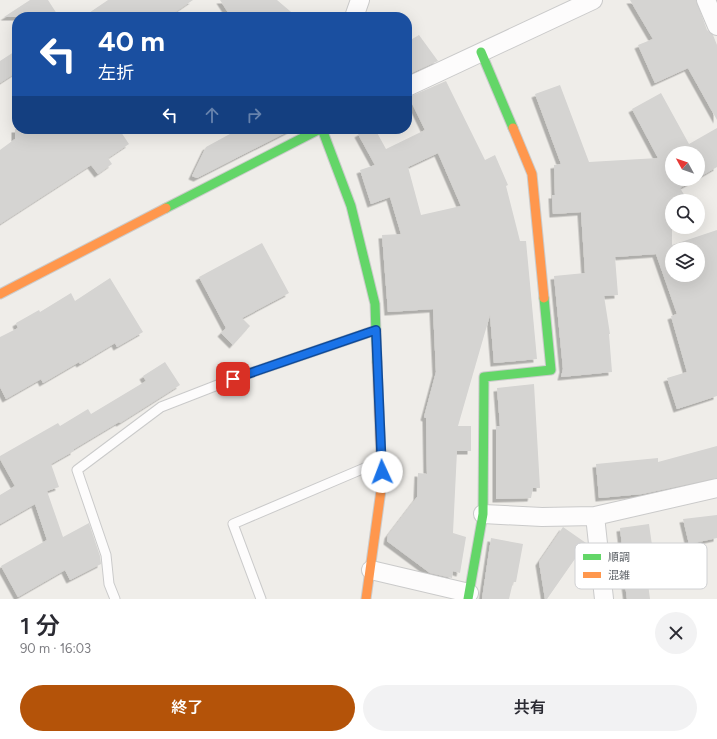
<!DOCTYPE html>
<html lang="ja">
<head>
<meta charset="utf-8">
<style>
	body { margin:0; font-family:Figtree,"Noto Sans JP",sans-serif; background:#f2f2f3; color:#2b2b33; height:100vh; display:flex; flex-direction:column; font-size:15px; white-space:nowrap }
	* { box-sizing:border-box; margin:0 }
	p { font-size:13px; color:#7c7c81 }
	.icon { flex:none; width:22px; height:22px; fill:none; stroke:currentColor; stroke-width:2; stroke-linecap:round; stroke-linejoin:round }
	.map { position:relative; height:599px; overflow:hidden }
	.side { display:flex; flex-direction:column; background:#fff; flex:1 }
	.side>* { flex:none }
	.banner { position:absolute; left:12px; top:12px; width:400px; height:122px; border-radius:16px; box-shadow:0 4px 16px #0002; background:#1a4fa0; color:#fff; overflow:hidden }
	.needle { width:26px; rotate:310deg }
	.fabs { position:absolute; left:665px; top:146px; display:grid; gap:8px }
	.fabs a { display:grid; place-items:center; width:40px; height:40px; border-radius:50%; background:#fff; box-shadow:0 4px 16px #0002; font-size:20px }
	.pin { position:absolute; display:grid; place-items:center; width:34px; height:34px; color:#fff; margin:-17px; border-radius:8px; box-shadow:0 2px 6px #0006 }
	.me { position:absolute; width:44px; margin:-22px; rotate:358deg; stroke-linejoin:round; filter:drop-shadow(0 0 3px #0008) }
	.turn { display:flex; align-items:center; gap:14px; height:84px; padding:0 20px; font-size:18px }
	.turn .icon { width:52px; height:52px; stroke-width:2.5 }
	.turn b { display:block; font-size:28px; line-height:34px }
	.lanes { display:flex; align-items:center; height:38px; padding:0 20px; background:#0003; justify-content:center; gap:20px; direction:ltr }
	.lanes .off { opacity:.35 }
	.round { display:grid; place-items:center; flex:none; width:42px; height:42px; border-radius:21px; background:#f2f2f3 }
	.overview { display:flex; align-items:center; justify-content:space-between; height:68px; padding:0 20px }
	h1 { font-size:24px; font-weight:600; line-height:30px }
	.button { display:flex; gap:8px; margin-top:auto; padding:8px 20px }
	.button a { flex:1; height:46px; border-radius:24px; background:#b45309; color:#fff; font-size:16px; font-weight:600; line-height:46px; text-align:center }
	.button a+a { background:#f2f2f3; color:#2b2b33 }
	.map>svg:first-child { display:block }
</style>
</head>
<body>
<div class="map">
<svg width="717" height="599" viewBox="0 0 717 599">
	<defs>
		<filter id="shadow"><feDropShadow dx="-3.5" dy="3.5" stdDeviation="0" flood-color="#0004"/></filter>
	</defs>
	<rect width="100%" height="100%" fill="#efede9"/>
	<path fill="#d5d4d2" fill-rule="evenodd" filter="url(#shadow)" d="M 30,0 L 48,0 L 59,17 L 4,17 Z
		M 108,0 L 193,0 L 168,17 L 83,17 Z
		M 220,0 L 277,0 L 297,17 L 231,17 Z
		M 630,0 L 696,0 L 707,30 L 713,35 L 717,45 L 717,120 L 688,68 L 655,83 L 638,45 L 653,39 Z
		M 419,35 L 438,61 L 407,75 L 407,42 Z
		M 17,50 L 17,72 L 0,83 L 0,61 Z
		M 446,81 L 485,160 L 495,155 L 508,185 L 506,186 L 520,241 L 526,241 L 537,359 L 494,363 L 490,315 L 458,426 L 471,426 L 471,451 L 457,451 L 453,533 L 466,537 L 460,573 L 453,571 L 452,578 L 430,573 L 387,541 L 388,535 L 417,497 L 418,473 L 427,474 L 426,418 L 424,417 L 436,372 L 433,309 L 388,312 L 382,235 L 401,234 L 390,197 L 371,204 L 360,170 L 375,165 L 358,134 L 367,129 L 375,129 L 386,149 L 425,130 L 409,97 ZM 438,153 L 461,206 L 421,215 L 408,167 Z
		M 560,85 L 589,162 L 658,158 L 632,109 L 661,93 L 689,144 L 717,128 L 717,167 L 698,178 L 698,153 L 672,153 L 672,179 L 697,179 L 680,188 L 688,201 L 672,201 L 672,245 L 717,230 L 717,396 L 677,409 L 667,378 L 687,372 L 671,316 L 677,314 L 656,254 L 615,257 L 618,295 L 604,296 L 610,334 L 609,334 L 612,372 L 561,377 L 563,369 L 554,276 L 585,273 L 581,212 L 553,214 L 552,195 L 555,195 L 554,165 L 561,164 L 535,94 ZM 672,249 L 698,249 L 698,275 L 672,275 Z
		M 15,129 L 119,129 L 129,144 L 108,158 L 112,164 L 98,174 L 91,165 L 0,224 L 0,150 L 15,139 Z
		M 239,129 L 293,129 L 197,178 L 192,176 L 206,147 Z
		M 262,243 L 289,293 L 242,318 L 250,326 L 233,345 L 221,333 L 226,328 L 199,277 Z
		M 110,278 L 143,332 L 117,347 L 115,343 L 80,364 L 79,362 L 43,383 L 41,379 L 6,399 L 0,387 L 0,337 L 18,328 L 16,323 L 39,310 L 40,312 L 71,293 L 75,301 Z
		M 165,362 L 180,385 L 120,423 L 119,422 L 74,449 L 74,451 L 51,464 L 59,487 L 47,491 L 63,537 L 89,523 L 100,556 L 101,564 L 70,580 L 65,570 L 18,597 L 1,566 L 47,540 L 35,504 L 0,524 L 0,495 L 15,486 L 0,459 L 0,456 L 58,423 L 60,426 L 88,409 L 91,414 L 146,381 L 143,376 Z
		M 534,384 L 540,488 L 533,488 L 531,498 L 496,499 L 496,426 L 500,426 L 497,388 Z
		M 717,446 L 717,478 L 642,494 L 599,498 L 596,464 L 658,458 L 658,462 Z
		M 717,515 L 717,538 L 689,544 L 683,519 Z
		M 649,524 L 653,552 L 644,553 L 650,599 L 627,599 L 623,569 L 625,571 L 620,528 Z
		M 563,527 L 586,543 L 547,599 L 545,599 L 539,562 Z
		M 491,538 L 523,544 L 516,582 L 513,582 L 509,599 L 482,599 Z"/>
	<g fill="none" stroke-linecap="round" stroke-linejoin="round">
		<defs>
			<path id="lane" d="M 115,599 L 109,584 L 106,555 L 77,470 L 161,407 L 233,379 L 376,330
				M 261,599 L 233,524 L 381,461"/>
			<path id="street" d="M 706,0 L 717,26
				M 354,17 L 360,0
				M 407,87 L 593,0
				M 483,514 L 542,517 L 595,516 L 717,488
				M 595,516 L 604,599
				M 371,570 L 469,593"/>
			<path id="fast" d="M 481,52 L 513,128
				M 322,129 L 351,206 L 375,304 L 377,362
				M 166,208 L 320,129
				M 468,599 L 483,514 L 484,377 L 551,370 L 544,298"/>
			<path id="slow" d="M 513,128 L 532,174 L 544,298
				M 0,294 L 166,208
				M 366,599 L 382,483 L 377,362"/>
		</defs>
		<use href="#lane" stroke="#cacaca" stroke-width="11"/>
		<use href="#street" stroke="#cacaca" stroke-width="20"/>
		<use href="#fast" stroke="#cbcbcb" stroke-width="11"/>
		<use href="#slow" stroke="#cbcbcb" stroke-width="11"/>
		<use href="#lane" stroke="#fdfcfc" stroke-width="9"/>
		<use href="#street" stroke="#fdfcfc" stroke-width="18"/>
		<use href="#fast" stroke="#63d668" stroke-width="9"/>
		<use href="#slow" stroke="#ff974d" stroke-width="9"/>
	</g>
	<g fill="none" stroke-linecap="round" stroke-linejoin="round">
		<defs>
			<path id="route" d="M 233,379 L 376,330 L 382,472"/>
		</defs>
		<use href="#route" stroke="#114b97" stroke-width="10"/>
		<use href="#route" stroke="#1a73e8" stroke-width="7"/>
	</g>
	<rect x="575" y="543" width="132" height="46" rx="6" fill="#fff" stroke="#cfd0d2" stroke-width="1"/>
	<rect x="583" y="554" width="18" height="6" fill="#63d668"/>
	<rect x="583" y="572" width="18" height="6" fill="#ff974d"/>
	<g font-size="11" fill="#5e6368">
		<text x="608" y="561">順調</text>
		<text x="608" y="579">混雑</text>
	</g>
</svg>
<div class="fabs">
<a><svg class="needle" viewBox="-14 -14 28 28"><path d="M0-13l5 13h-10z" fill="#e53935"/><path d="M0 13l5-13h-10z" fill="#7c7c81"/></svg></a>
<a><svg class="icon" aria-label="search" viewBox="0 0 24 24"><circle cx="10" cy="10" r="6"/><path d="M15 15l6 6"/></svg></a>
<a><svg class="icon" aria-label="layers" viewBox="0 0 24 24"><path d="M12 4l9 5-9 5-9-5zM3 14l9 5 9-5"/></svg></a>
</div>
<div class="pin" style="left:233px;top:379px;background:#d93025"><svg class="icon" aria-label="arrive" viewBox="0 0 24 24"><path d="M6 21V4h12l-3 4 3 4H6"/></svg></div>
<svg class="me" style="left:382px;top:472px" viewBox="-20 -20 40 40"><circle r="19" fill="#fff"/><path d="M0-13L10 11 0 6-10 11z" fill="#1a73e8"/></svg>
<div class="banner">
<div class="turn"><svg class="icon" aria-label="left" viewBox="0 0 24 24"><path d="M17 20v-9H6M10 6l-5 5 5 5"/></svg><div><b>40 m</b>左折</div></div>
<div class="lanes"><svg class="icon" aria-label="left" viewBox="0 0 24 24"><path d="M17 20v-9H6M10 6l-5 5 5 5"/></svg><svg class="icon off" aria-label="ahead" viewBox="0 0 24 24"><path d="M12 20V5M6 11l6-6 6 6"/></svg><svg class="icon off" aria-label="right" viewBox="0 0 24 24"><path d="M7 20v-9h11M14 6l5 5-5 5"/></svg></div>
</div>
</div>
<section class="side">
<div class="overview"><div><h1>1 分</h1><p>90 m · 16:03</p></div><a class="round"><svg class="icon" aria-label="close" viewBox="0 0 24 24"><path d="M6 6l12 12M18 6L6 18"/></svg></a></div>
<div class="button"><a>終了</a><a>共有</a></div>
</section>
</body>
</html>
